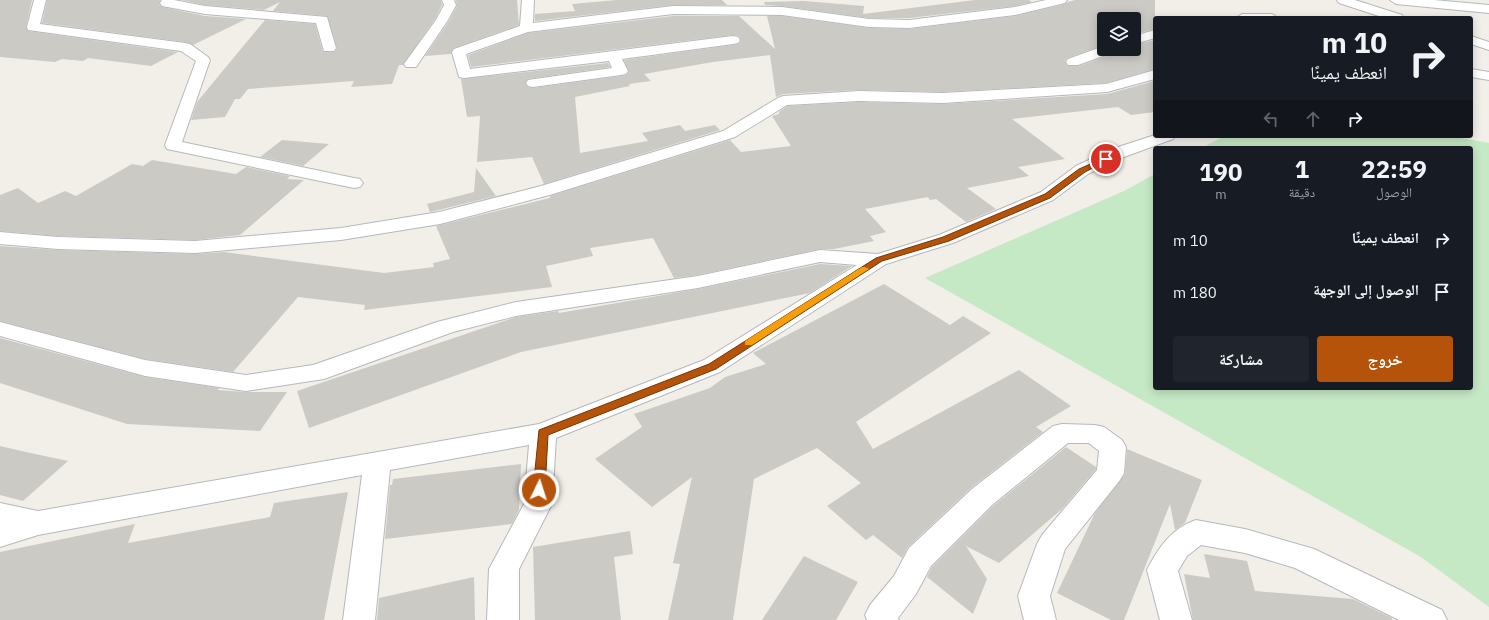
<!DOCTYPE html>
<html lang="ar">
<head>
<meta charset="utf-8">
<style>
	body { margin:0; font-family:"IBM Plex Sans","Noto Naskh Arabic",sans-serif; background:#20242c; color:#f1f3f6; direction:rtl; height:100vh; display:flex; flex-direction:column; font-size:15px; white-space:nowrap }
	* { box-sizing:border-box; margin:0 }
	p { font-size:13px; color:#9ea1a6 }
	.icon { flex:none; width:22px; height:22px; fill:none; stroke:currentColor; stroke-width:2; stroke-linecap:round; stroke-linejoin:round }
	.map { position:relative; flex:1; overflow:hidden; direction:ltr }
	.panel { position:absolute; left:1153px; top:146px; width:320px; height:244px; display:flex; flex-direction:column; background:#171b24; border-radius:4px; box-shadow:0 2px 10px #0003; direction:rtl }
	.panel>* { flex:none }
	.hud { position:absolute; left:1153px; top:16px; width:320px; height:122px; border-radius:4px; box-shadow:0 2px 10px #0003; direction:rtl; background:#171b24; color:#f1f3f6; overflow:hidden }
	.fabs { position:absolute; left:1097px; top:12px; display:grid; gap:8px }
	.fabs a { display:grid; place-items:center; width:44px; height:44px; border-radius:4px; background:#171b24; box-shadow:0 2px 10px #0003; font-size:20px }
	.pin { position:absolute; display:grid; place-items:center; width:34px; height:34px; color:#fff; margin:-17px; border:2px solid #fff; border-radius:50%; box-shadow:0 1px 4px #0007 }
	.me { position:absolute; width:44px; margin:-22px; rotate:4deg; stroke-linejoin:round; filter:drop-shadow(0 0 3px #0008) }
	.turn { display:flex; align-items:center; gap:14px; height:84px; padding:0 20px; font-size:18px }
	.turn .icon { width:52px; height:52px; stroke-width:2.5 }
	.turn b { display:block; font-size:28px; line-height:34px }
	.lanes { display:flex; align-items:center; height:38px; padding:0 20px; background:#0003; justify-content:center; gap:20px; direction:ltr }
	.lanes .off { opacity:.35 }
	.eta { display:flex; justify-content:space-evenly; align-items:center; height:68px; text-align:center }
	.eta b { font-size:24px; font-weight:700; line-height:28px }
	.primary-button { display:flex; gap:8px; margin-top:auto; padding:8px 20px }
	.primary-button a { flex:1; height:46px; border-radius:4px; background:#b45309; color:#fff; font-size:16px; font-weight:700; line-height:46px; text-align:center }
	.primary-button a+a { background:#20242c; color:#f1f3f6 }
	ul { padding:0; list-style:none }
	li { display:flex; align-items:center; gap:12px; height:52px; padding:0 20px }
	li div { flex:1 }
	li b { display:block; font-size:15px }
	li em { font-style:normal }
	.map>svg:first-child { display:block }
</style>
</head>
<body>
<div class="map">
<svg width="1489" height="620" viewBox="0 0 1489 620">
	<rect width="100%" height="100%" fill="#f1efe8"/>
	<path fill="#c5e8c5" d="M 1224,136 L 1450,136 L 1489,143 L 1489,607 L 1421,557 L 925,278 L 1124,191 L 1155,174 L 1155,388 L 1471,388 L 1471,148 L 1202,148 Z"/>
	<path fill="#cccac5" d="M 0,0 L 32,0 L 26,27 L 28,31 L 178,52 L 151,66 L 88,58 L 83,61 L 62,59 L 55,62 L 0,57 Z
		M 47,0 L 160,0 L 159,4 L 162,7 L 205,16 L 246,19 L 193,45 L 185,42 L 42,23 Z
		M 182,0 L 441,0 L 442,5 L 435,19 L 403,65 L 399,65 L 392,84 L 351,87 L 354,81 L 248,89 L 240,99 L 235,99 L 225,117 L 191,120 L 197,102 L 265,20 L 315,24 L 323,52 L 334,52 L 337,48 L 327,16 L 273,11 L 280,2 L 264,10 L 205,5 Z
		M 456,0 L 517,0 L 519,25 L 454,48 L 451,54 L 425,56 L 449,21 L 457,6 Z
		M 617,0 L 722,0 L 727,5 L 673,5 L 535,21 L 535,14 L 575,11 L 572,4 Z
		M 975,0 L 1029,0 L 1032,2 L 1015,6 L 909,18 L 869,18 L 782,6 L 765,5 L 764,2 L 804,1 L 864,6 L 863,14 Z
		M 1075,0 L 1155,0 L 1155,29 L 1134,34 L 1134,19 L 1104,19 L 1104,45 L 1067,58 L 1065,61 L 1067,66 L 1079,66 L 1115,53 L 1117,49 L 1134,49 L 1134,45 L 1155,40 L 1155,69 L 1106,83 L 943,92 L 859,90 L 783,94 L 776,97 L 770,55 L 713,62 L 644,74 L 651,81 L 629,84 L 630,86 L 575,97 L 580,153 L 648,141 L 642,133 L 680,125 L 685,131 L 715,125 L 720,130 L 544,184 L 532,157 L 477,162 L 480,116 L 467,117 L 461,79 L 608,63 L 610,67 L 528,79 L 525,84 L 528,87 L 533,88 L 621,76 L 626,75 L 629,72 L 624,60 L 733,45 L 738,44 L 741,41 L 739,36 L 733,35 L 471,67 L 468,55 L 528,33 L 673,16 L 739,16 L 775,49 L 767,16 L 782,16 L 869,28 L 909,29 L 1015,16 L 1065,4 L 1068,2 Z
		M 1155,81 L 1155,112 L 1131,115 L 1118,107 L 1012,119 L 1065,159 L 1018,167 L 1029,176 L 967,188 L 996,209 L 966,222 L 936,199 L 930,200 L 928,197 L 865,209 L 886,232 L 870,236 L 874,241 L 834,249 L 820,249 L 698,275 L 674,278 L 653,238 L 590,248 L 593,256 L 546,266 L 552,287 L 364,310 L 365,305 L 298,297 L 233,372 L 145,359 L 0,321 L 0,246 L 58,250 L 195,254 L 224,252 L 384,273 L 434,267 L 433,263 L 450,259 L 436,226 L 550,198 L 550,196 L 730,140 L 741,152 L 791,146 L 772,116 L 779,114 L 779,112 L 787,106 L 859,102 L 943,104 L 1107,94 Z
		M 282,140 L 329,144 L 303,166 L 260,157 Z
		M 152,160 L 236,174 L 246,167 L 290,176 L 287,179 L 304,180 L 240,235 L 195,240 L 58,236 L 0,231 L 0,195 L 18,188 L 38,203 L 65,191 L 76,196 L 132,164 L 143,166 Z
		M 476,168 L 496,196 L 430,212 L 427,204 L 474,192 Z
		M 820,264 L 852,266 L 810,293 L 521,352 L 309,428 L 297,391 L 516,317 L 558,311 L 559,313 L 698,289 Z
		M 884,284 L 950,325 L 963,316 L 991,333 L 856,422 L 873,449 L 1019,370 L 1071,406 L 1036,427 L 1043,432 L 971,488 L 908,547 L 902,558 L 873,535 L 866,540 L 827,506 L 861,483 L 817,448 L 754,479 L 733,620 L 668,620 L 680,564 L 673,563 L 692,477 L 652,507 L 595,459 L 642,427 L 634,414 L 710,388 L 725,377 L 766,364 L 753,353 Z
		M 0,338 L 145,377 L 219,388 L 218,390 L 246,392 L 287,392 L 260,431 L 127,424 L 0,383 Z
		M 0,446 L 26,452 L 68,461 L 23,501 L 0,495 Z
		M 1066,447 L 1096,467 L 1096,469 L 1062,509 L 999,563 L 966,546 L 987,579 L 973,614 L 927,577 L 932,567 L 993,506 Z
		M 1127,449 L 1202,480 L 1185,523 L 1175,530 L 1170,504 L 1124,620 L 1111,620 L 1057,593 L 1095,513 L 1125,474 Z
		M 521,464 L 519,510 L 512,524 L 385,539 L 390,485 L 392,485 L 393,479 Z
		M 348,492 L 324,620 L 0,620 L 0,552 L 135,524 L 128,543 L 270,517 L 274,503 Z
		M 630,531 L 633,554 L 614,557 L 621,620 L 535,620 L 533,547 Z
		M 1204,554 L 1247,561 L 1255,591 L 1353,599 L 1392,618 L 1392,620 L 1193,620 L 1184,574 L 1210,578 Z
		M 804,556 L 858,582 L 836,620 L 762,620 Z
		M 474,577 L 475,620 L 377,620 L 379,598 Z"/>
	<g fill="none" stroke-linecap="round" stroke-linejoin="round">
		<defs>
			<path id="minor" d="M 34,0 L 46,0 L 40,24 L 185,43 L 190,44 L 208,57 L 210,60 L 182,142 L 354,178 L 360,179 L 363,183 L 360,187 L 354,188 L 167,149 L 165,145 L 196,61 L 181,51 L 28,30 L 27,27 Z
				M 162,0 L 174,0 L 205,6 L 327,17 L 336,48 L 334,51 L 324,51 L 316,23 L 205,14 L 162,6 L 160,3 Z
				M 442,0 L 454,0 L 456,5 L 448,20 L 416,67 L 406,67 L 404,64 L 436,20 L 444,5 Z
				M 522,0 L 534,0 L 533,23 L 673,6 L 782,7 L 869,19 L 909,20 L 1015,7 L 1046,0 L 1067,0 L 1065,3 L 1015,15 L 909,28 L 869,27 L 782,15 L 673,14 L 528,32 L 466,54 L 470,69 L 733,36 L 738,37 L 740,40 L 738,43 L 733,44 L 622,59 L 628,71 L 626,74 L 621,75 L 533,87 L 528,86 L 526,83 L 528,80 L 612,68 L 609,61 L 464,78 L 459,77 L 452,52 L 454,49 L 520,26 Z
				M 1337,0 L 1355,0 L 1402,15 L 1404,18 L 1385,18 L 1339,3 Z
				M 1390,0 L 1434,0 L 1489,5 L 1489,13 L 1396,4 Z
				M 1242,14 L 1272,14 L 1278,18 L 1236,18 Z
				M 1155,30 L 1155,38 L 1134,44 L 1134,36 Z
				M 1471,36 L 1489,42 L 1489,50 L 1471,44 Z
				M 1104,46 L 1104,49 L 1116,49 L 1114,52 L 1078,65 L 1068,65 L 1066,62 L 1068,59 Z
				M 1471,69 L 1489,72 L 1489,80 L 1471,77 Z
				M 1155,70 L 1155,79 L 1107,92 L 943,103 L 859,101 L 787,105 L 735,137 L 553,194 L 440,224 L 341,240 L 195,253 L 58,249 L 0,244 L 0,232 L 58,237 L 195,241 L 341,228 L 439,212 L 541,186 L 723,131 L 778,98 L 783,96 L 859,91 L 943,93 L 1106,84 Z
				M 1155,135 L 1175,136 L 1173,139 L 1124,157 L 1088,174 L 1053,200 L 953,243 L 886,264 L 720,372 L 556,438 L 552,504 L 519,569 L 519,620 L 487,620 L 489,569 L 524,504 L 529,445 L 390,470 L 375,620 L 343,620 L 362,475 L 38,535 L 0,547 L 0,503 L 38,511 L 539,424 L 704,360 L 857,265 L 820,262 L 698,288 L 516,316 L 453,332 L 324,379 L 246,391 L 145,376 L 0,336 L 0,322 L 145,360 L 246,375 L 313,365 L 437,322 L 516,302 L 698,276 L 820,250 L 878,254 L 939,235 L 1041,192 L 1076,166 L 1112,149 Z
				M 1062,424 L 1095,425 L 1104,427 L 1122,440 L 1126,447 L 1124,473 L 1120,480 L 1065,549 L 1050,596 L 1056,620 L 1024,620 L 1018,596 L 1037,544 L 1042,535 L 1097,470 L 1099,451 L 1089,443 L 1068,443 L 992,505 L 931,566 L 916,594 L 898,618 L 899,620 L 867,620 L 865,615 L 870,605 L 894,576 L 909,548 L 972,489 L 1053,426 Z
				M 1196,520 L 1245,529 L 1314,549 L 1442,610 L 1447,620 L 1399,620 L 1295,568 L 1245,553 L 1201,545 L 1187,556 L 1178,571 L 1192,620 L 1160,620 L 1147,570 C 1158,548 1172,528 1196,520 Z"/>
		</defs>
		<use href="#minor" stroke="#b5b8bc" stroke-width="2"/>
		<use href="#minor" fill="#fff" fill-rule="evenodd"/>
	</g>
	<path fill="#b45309" stroke="#753606" d="M 1104,158 L 1110,159 L 1085,172 L 1050,198 L 949,241 L 882,261 L 716,369 L 548,435 L 545,490 L 543,493 L 535,493 L 533,490 L 539,430 L 709,364 L 876,258 L 943,237 L 1045,194 L 1079,169 Z"/>
	<path fill="#f59e0b" d="M 862,267 L 865,267 L 869,269 L 752,345 L 745,345 L 745,341 Z"/>
</svg>
<div class="fabs">
<a><svg class="icon" aria-label="layers" viewBox="0 0 24 24"><path d="M12 4l9 5-9 5-9-5zM3 14l9 5 9-5"/></svg></a>
</div>
<div class="pin" style="left:1106px;top:159px;background:#d93025"><svg class="icon" aria-label="arrive" viewBox="0 0 24 24"><path d="M6 21V4h12l-3 4 3 4H6"/></svg></div>
<svg class="me" style="left:539px;top:490px" viewBox="-20 -20 40 40"><circle r="17" fill="#b45309" stroke="#fff" stroke-width="3"/><path d="M0-11L8 9 0 5-8 9z" fill="#fff"/></svg>
<div class="hud">
<div class="turn"><svg class="icon" aria-label="right" viewBox="0 0 24 24"><path d="M7 20v-9h11M14 6l5 5-5 5"/></svg><div><b>10 m</b>انعطف يمينًا</div></div>
<div class="lanes"><svg class="icon off" aria-label="left" viewBox="0 0 24 24"><path d="M17 20v-9H6M10 6l-5 5 5 5"/></svg><svg class="icon off" aria-label="ahead" viewBox="0 0 24 24"><path d="M12 20V5M6 11l6-6 6 6"/></svg><svg class="icon" aria-label="right" viewBox="0 0 24 24"><path d="M7 20v-9h11M14 6l5 5-5 5"/></svg></div>
</div>
<section class="panel">
<div class="eta">
<div><b>22:59</b><p>الوصول</p></div>
<div><b>1</b><p>دقيقة</p></div>
<div><b>190</b><p>m</p></div>
</div>
<ul>
<li><svg class="icon" aria-label="right" viewBox="0 0 24 24"><path d="M7 20v-9h11M14 6l5 5-5 5"/></svg><div><b>انعطف يمينًا</b></div><em>10 m</em></li>
<li><svg class="icon" aria-label="arrive" viewBox="0 0 24 24"><path d="M6 21V4h12l-3 4 3 4H6"/></svg><div><b>الوصول إلى الوجهة</b></div><em>180 m</em></li>
</ul>
<div class="primary-button"><a>خروج</a><a>مشاركة</a></div>
</section>
</div>
</body>
</html>
